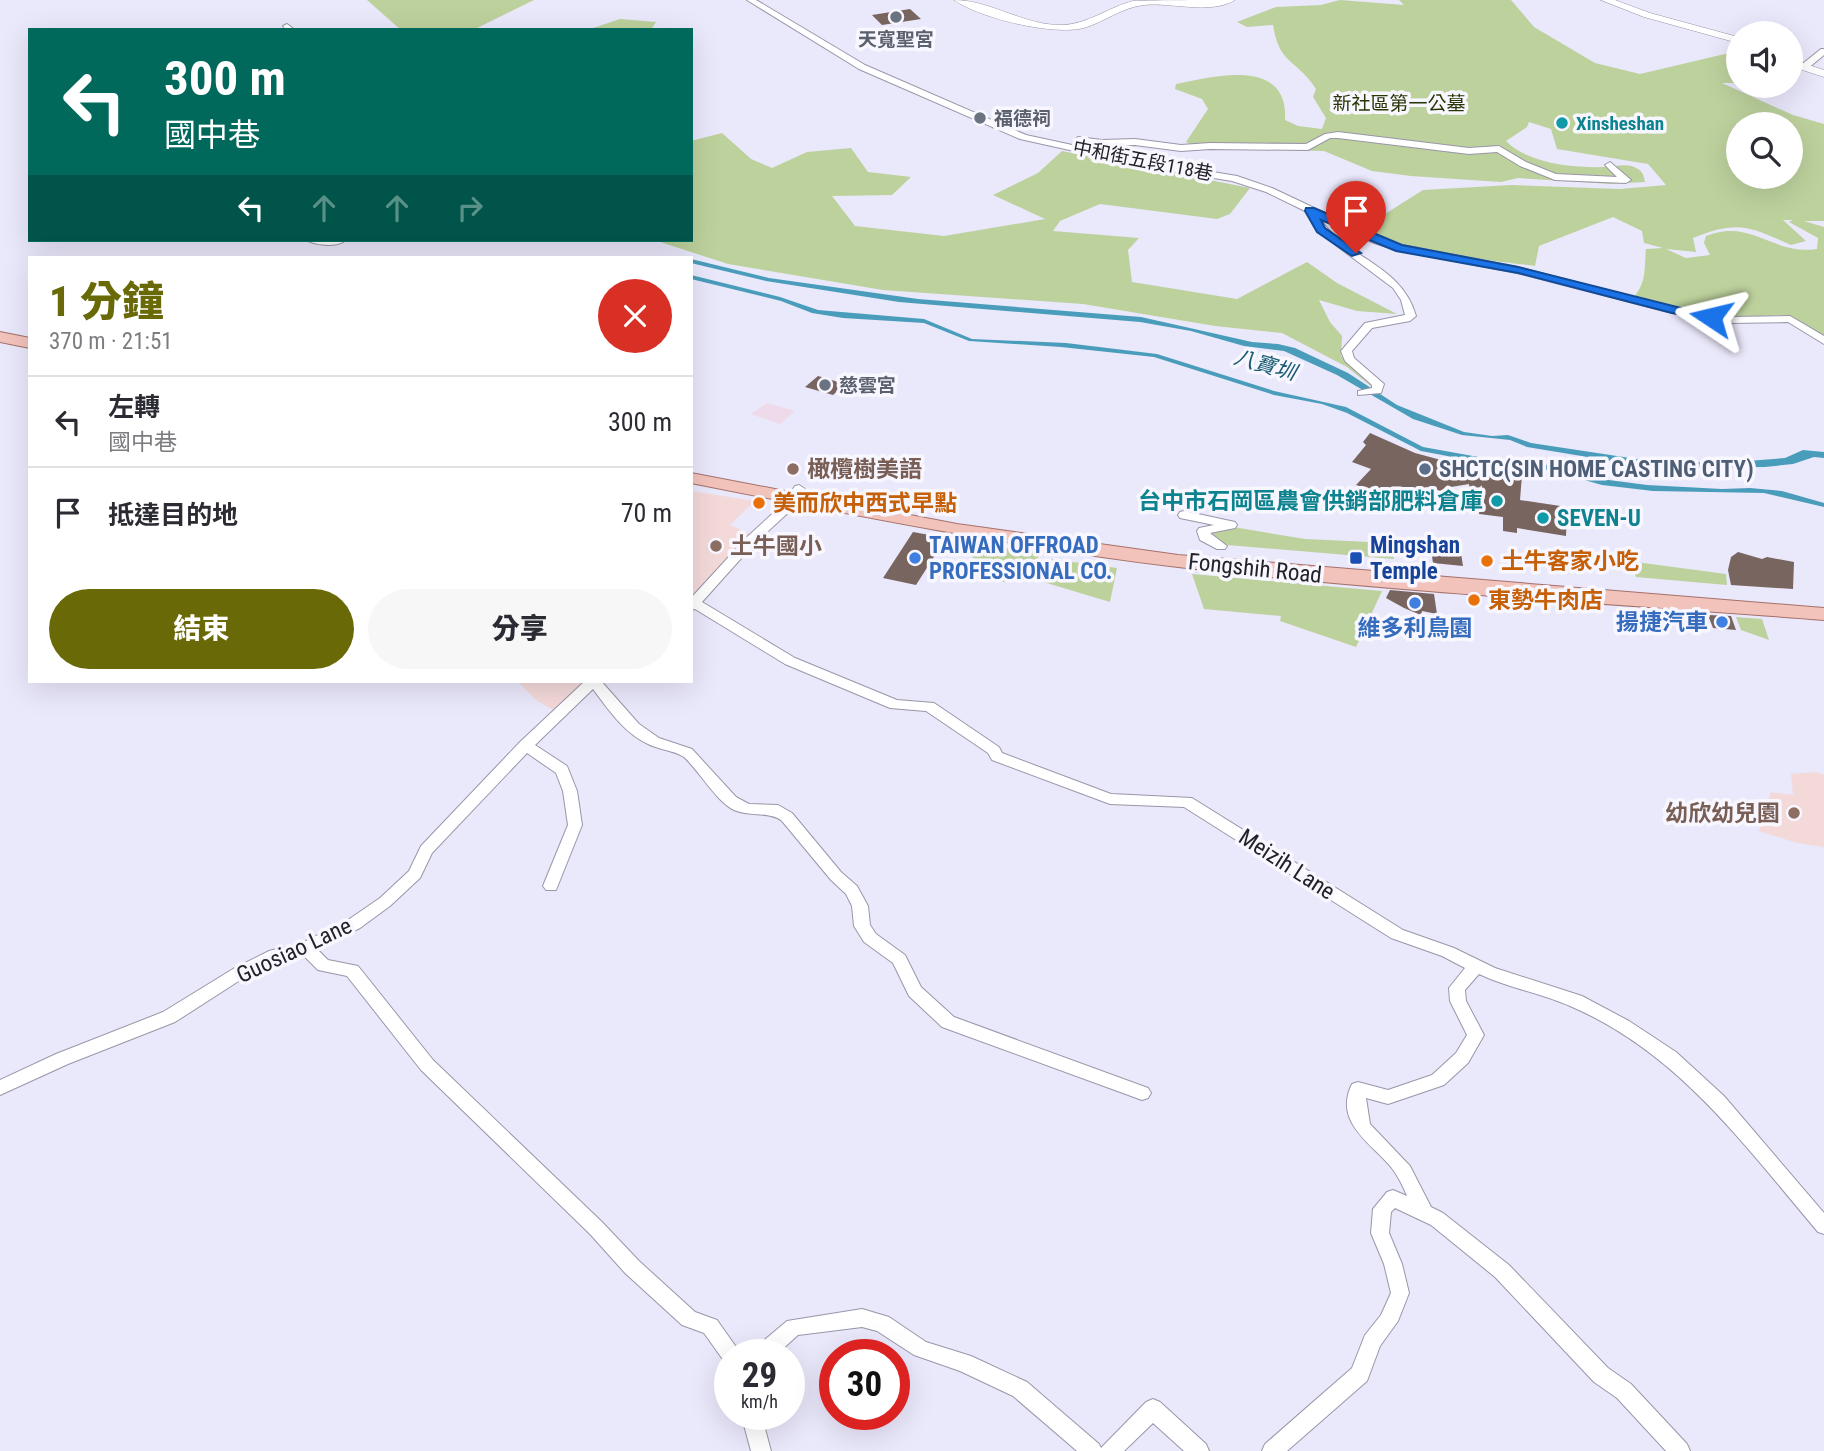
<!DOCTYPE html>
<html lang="zh-TW">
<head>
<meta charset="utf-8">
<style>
	body { margin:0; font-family:"Roboto Condensed","Noto Sans TC",sans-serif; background:#f7f7f7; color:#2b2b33; height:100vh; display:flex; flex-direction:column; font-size:26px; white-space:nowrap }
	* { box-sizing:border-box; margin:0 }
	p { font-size:23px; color:#7c7c81 }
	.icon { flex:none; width:38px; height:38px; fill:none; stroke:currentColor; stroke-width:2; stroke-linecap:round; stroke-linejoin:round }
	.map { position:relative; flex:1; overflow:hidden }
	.sheet { position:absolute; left:28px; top:256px; width:665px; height:427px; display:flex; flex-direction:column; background:#fff; border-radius:0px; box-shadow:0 7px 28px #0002 }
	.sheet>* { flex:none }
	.hud { position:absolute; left:28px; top:28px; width:665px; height:214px; border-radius:0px; box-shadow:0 7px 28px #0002; background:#00695c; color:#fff; overflow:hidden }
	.fabs { position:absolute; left:1726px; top:21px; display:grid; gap:14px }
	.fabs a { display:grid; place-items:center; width:77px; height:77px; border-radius:50%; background:#fff; box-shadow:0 7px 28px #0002; font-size:35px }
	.speed { position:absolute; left:714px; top:1339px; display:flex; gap:14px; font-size:35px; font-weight:700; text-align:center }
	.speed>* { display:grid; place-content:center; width:91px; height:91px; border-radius:50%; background:#fff; box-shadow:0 7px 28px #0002; line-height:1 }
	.speed small { font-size:18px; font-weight:400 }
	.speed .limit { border:10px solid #d22; background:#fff; color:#111 }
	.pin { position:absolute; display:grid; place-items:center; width:60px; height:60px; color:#fff; margin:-72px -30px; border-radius:50% 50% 50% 0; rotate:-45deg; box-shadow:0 0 7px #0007 }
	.pin .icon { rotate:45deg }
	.me { position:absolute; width:77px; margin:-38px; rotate:280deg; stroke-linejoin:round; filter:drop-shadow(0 0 5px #0008) }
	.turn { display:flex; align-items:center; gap:24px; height:147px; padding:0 21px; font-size:32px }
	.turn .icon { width:91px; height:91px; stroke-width:2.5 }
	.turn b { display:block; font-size:49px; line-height:60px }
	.lanes { display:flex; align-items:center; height:66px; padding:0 21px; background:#0003; justify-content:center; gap:35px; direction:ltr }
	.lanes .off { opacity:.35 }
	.round { display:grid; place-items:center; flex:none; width:74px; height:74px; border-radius:37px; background:#f7f7f7 }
	.overview { display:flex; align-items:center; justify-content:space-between; height:119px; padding:0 21px }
	h1 { font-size:42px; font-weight:800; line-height:52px; color:#696a07 }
	.button { display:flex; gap:14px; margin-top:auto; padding:14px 21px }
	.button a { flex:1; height:80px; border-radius:42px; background:#696a07; color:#fff; font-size:28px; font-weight:800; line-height:80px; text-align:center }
	.button a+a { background:#f7f7f7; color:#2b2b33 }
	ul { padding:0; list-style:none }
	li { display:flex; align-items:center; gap:21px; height:91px; padding:0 21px; border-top:2px solid #e1e1e2 }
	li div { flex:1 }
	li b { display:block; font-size:26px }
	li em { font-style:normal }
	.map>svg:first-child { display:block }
</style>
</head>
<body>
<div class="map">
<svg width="1824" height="1451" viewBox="0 0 1824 1451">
	<rect width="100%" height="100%" fill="#eae8fb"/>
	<path fill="#eedae8" d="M 767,403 L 795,411 L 780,424 L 751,414 Z"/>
	<path fill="#f4d9d9" d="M 691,491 L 755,501 L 730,525 L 748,533 L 749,536 L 691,600 Z
		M 517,681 L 590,681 L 555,711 L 536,700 Z
		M 1816,772 L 1824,775 L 1824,847 L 1797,843 L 1759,831 L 1771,792 L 1793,795 L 1791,774 Z"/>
	<path fill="#bdd19d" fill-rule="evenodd" d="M 367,0 L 534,0 L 473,30 L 401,30 Z
		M 1340,0 L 1404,5 L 1399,0 L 1511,0 L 1534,27 L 1595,63 L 1640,74 L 1729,53 L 1738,55 L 1738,83 L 1722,83 L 1793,115 L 1824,124 L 1824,221 L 1804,221 L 1824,227 L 1824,337 L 1791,317 L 1781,315 L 1731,318 L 1634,297 C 1647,281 1644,269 1646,249 L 1663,248 L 1644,243 L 1642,231 L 1613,217 L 1539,246 L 1535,266 C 1507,262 1392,251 1376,234 L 1377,219 L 1423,190 L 1511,185 L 1620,189 L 1666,185 L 1648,164 L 1557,149 L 1551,129 L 1529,122 L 1527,127 L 1506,141 C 1528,164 1576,168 1605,167 C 1616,167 1628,162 1638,169 C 1643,172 1644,177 1645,182 L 1611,184 L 1518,178 L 1501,182 L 1411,176 L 1372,171 L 1324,151 L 1201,149 L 1186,142 L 1208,109 L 1202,99 L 1175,89 L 1176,84 C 1214,76 1289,57 1285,120 L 1298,126 L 1322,129 L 1326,118 L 1313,97 L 1316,89 C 1297,59 1279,65 1273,25 L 1247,27 L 1237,22 L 1276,7 L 1321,5 ZM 1738,124 L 1790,124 L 1790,177 L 1738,177 ZM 1783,220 L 1793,220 L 1789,222 L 1818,238 L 1817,249 C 1773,256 1752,218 1706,236 L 1704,243 L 1710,255 L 1686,258 L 1666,249 L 1696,252 L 1693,238 C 1737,220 1749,226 1791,245 L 1806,241 Z
		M 620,19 L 656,22 L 651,30 L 587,30 Z
		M 722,133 L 751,159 L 772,168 L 807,152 L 851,148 L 868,172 L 911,177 L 892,195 L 832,196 L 855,226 L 944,236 L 1045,219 L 993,195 L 1038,173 L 1062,151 L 1250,188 L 1230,214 L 1217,219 L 1100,204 L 1060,221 L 1053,231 L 1139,238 L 1128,250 L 1132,282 L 1237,299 L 1307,262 L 1337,283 L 1397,314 L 1357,311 L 1319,300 L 1330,322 L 1342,336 L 1341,356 L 1372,382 L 1371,386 L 1347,367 L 1282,333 L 1215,326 L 1083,304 L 883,290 L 728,264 L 654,240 L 691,240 L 691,141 Z
		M 1233,527 L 1305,539 L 1392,543 L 1394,559 L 1227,545 L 1207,534 L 1207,532 Z
		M 957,540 L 1041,553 L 1024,580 L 1011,576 L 1005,582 L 976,575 L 983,564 L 953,545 Z
		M 1051,559 L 1117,568 L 1110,602 L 1040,581 Z
		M 1628,561 L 1726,574 L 1727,585 L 1636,577 Z
		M 1192,574 L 1382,591 L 1356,647 L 1280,621 L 1281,616 L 1204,609 Z
		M 1736,617 L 1762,619 L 1769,640 L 1741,630 Z"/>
	<path fill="#499dbb" d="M 691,259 L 769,278 L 918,299 L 1141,317 L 1252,342 L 1278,344 L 1295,348 L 1348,373 L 1397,405 L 1464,432 L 1492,436 L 1508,435 L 1531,443 L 1650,461 L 1721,463 L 1785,458 L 1803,450 L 1824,452 L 1824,458 L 1814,457 L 1793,464 L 1765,467 L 1676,468 L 1648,467 L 1527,447 L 1510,440 L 1462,435 L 1413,419 L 1337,375 L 1284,351 L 1244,346 L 1191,331 L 1140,322 L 899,302 L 766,281 L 691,263 Z
		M 691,275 L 780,297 L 818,310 L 924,319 L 972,339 L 1066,343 L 1157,354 L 1274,391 L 1346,407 L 1423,447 L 1484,458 L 1548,465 L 1601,479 L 1647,485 L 1722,489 L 1750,488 L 1782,491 L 1824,503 L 1824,507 L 1764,493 L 1653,491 L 1602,485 L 1549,470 L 1484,463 L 1421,451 L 1347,413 L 1322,404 L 1274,395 L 1154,357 L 1061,347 L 969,341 L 924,323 L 843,318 L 812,313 L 781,301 L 691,279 Z"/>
	<path fill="#78655f" d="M 910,9 L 921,19 L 882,25 L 872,15 Z
		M 818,376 L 845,384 L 833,395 L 805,387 Z
		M 1370,433 L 1415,453 L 1441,460 L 1522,475 L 1520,500 L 1567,507 L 1566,536 L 1517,528 L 1517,533 L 1503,531 L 1503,517 L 1479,514 L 1482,485 L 1471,495 L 1469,484 L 1451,487 L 1452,495 L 1429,487 L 1416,504 L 1356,485 L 1371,469 L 1352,462 L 1366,445 L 1363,442 Z
		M 913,532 L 946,538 L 916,585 L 883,578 Z
		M 1430,543 L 1460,547 L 1463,566 L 1433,563 Z
		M 1738,552 L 1762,559 L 1767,557 L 1794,562 L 1793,589 L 1731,585 L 1728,570 L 1731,557 Z
		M 1390,590 L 1434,594 L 1437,614 L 1422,611 L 1421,615 L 1404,608 L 1386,598 Z
		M 1708,615 L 1731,616 L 1736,630 L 1713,628 Z"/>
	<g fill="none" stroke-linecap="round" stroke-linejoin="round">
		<defs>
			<path id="minor" d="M 747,0 L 756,0 L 865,65 L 1026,135 L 1146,161 L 1237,176 L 1272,188 L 1380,239 L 1402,245 L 1518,267 L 1672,307 L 1730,317 L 1790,316 L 1824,336 L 1824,344 L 1788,322 L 1730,323 L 1672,313 L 1517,273 L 1397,250 L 1374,243 L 1319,217 C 1345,259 1401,263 1416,316 L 1410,321 L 1372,328 L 1352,351 L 1354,358 L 1384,384 L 1381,393 L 1358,395 L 1358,391 L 1372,388 L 1372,385 L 1345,361 L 1341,351 L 1365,323 L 1405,315 L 1401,300 L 1393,288 L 1329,240 L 1315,227 L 1305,211 L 1266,192 L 1232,181 L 1146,167 L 1020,139 L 859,69 Z
				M 287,24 L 295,30 L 286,30 L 283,26 Z
				M 1821,49 L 1824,49 L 1824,55 L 1807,69 L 1801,69 L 1801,65 Z
				M 1338,132 L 1469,148 L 1499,146 L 1526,162 L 1556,174 L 1617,177 L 1605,165 L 1610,162 L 1631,180 L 1626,183 L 1555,180 L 1520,166 L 1497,152 L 1469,154 L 1338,138 L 1330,138 L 1308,150 L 1210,149 L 1181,151 L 1135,145 L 1102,146 L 1078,143 L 1074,140 L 1078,137 L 1102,140 L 1135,139 L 1181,145 L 1210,143 L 1306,144 L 1325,134 Z
				M 306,240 L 341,240 L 343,242 C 335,247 314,245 306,240 Z
				M 799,485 L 805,489 L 790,511 L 754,544 L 702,602 L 795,658 L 897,700 L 934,703 L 999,747 L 1002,753 L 1111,794 L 1192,798 L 1403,930 L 1454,948 L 1495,968 L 1582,996 L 1629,1021 L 1676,1052 L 1724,1096 L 1824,1213 L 1824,1234 L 1818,1232 C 1744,1145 1678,1052 1570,1006 C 1541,993 1508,988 1479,974 L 1465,990 L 1466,1001 L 1484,1035 L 1468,1063 L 1444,1085 L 1388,1104 L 1366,1098 L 1370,1124 L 1410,1166 L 1431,1207 L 1443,1213 L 1509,1265 L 1608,1368 L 1631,1384 L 1687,1444 L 1690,1451 L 1666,1451 L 1617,1398 L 1594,1382 L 1495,1277 L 1431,1225 L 1395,1208 L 1391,1212 L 1389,1233 L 1402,1264 L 1409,1293 L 1398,1321 L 1380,1346 L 1367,1381 L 1287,1451 L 1262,1451 L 1265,1444 L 1352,1368 L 1365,1335 L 1381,1315 L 1391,1293 L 1384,1264 L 1371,1233 L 1373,1209 L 1387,1192 L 1393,1190 L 1407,1196 C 1403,1186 1398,1176 1391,1167 C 1371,1143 1333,1122 1352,1084 L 1358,1082 L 1388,1090 L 1432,1075 L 1456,1053 L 1467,1035 L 1450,1001 L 1449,988 L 1465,968 L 1442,956 L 1391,938 L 1184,807 L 1110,804 L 992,760 L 988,753 L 926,711 L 890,708 L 785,664 L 695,609 L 691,610 L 691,598 L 746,538 L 782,505 L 795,486 Z
				M 1184,511 L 1235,522 L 1237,525 L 1235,528 L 1210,533 L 1227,546 L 1225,549 L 1217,549 L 1200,540 L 1197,531 L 1199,528 L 1214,525 L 1180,518 L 1178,515 L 1180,512 Z
				M 585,681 L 601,681 L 639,724 L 659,738 L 692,749 L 736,797 L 749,804 L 778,805 L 792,813 L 841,872 L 857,886 L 868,906 L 870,925 L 876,934 L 905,955 L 921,987 L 954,1017 L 1148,1088 L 1151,1093 L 1148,1098 L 1142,1100 L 942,1027 L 909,996 L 893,963 L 864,942 L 854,926 L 852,906 L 846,894 L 831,880 L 782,821 C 769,811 750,817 734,810 C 716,801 700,772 684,757 C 673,750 660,750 648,744 C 624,733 608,709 593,689 L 535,745 L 567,766 L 577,791 L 582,825 L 556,890 L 546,890 L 543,886 L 568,825 L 563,791 L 556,773 L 527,753 L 432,853 L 420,878 L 390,906 L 360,928 L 317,949 L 328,960 L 358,966 L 433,1060 L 602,1222 L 639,1261 L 695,1312 L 717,1320 L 741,1354 L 730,1354 L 730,1363 L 724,1361 L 704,1333 L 682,1325 L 625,1273 L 590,1234 L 421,1070 L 347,976 L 318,970 L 303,955 L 279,960 L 245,977 L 175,1022 L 68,1064 L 0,1095 L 0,1080 L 56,1054 L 163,1012 L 233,969 L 269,951 L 302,943 L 348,920 L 380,898 L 409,871 L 421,846 L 520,742 Z
				M 862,1309 L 889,1317 L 926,1342 L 971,1356 L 1027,1382 L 1099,1444 L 1101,1448 L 1146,1402 L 1153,1399 L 1160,1402 L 1206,1444 L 1209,1451 L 1184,1451 L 1153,1423 L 1124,1451 L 1077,1451 L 1013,1396 L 960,1371 L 914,1355 L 877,1331 L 862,1327 L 798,1335 L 777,1354 L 753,1354 L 756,1347 L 787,1321 Z
				M 741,1414 L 761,1414 L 771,1451 L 751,1451 Z"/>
			<path id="tertiary" d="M 954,0 C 991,0 1024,26 1063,25 C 1088,24 1109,7 1133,1 C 1159,0 1207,0 1235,0 C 1211,15 1171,2 1144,5 C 1123,7 1104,22 1084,28 C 1053,36 979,18 954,0 Z
				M 1601,0 L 1615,0 L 1650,13 L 1738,37 L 1738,43 L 1644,17 Z
				M 1790,59 L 1824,70 L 1824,77 L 1790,66 Z"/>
			<path id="primary" d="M 0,332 L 30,338 L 30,348 L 0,342 Z
				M 691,473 L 957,524 L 1178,555 L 1824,608 L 1824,620 C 1609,603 1392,592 1178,567 C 1014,547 853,515 691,483 Z"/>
		</defs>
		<use href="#minor" stroke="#9896a8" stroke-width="2"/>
		<use href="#tertiary" stroke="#9896a8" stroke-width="1"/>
		<use href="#primary" stroke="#a4716b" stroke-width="2"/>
		<use href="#minor" fill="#fff" fill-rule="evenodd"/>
		<use href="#tertiary" fill="#fff" fill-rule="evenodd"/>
		<use href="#primary" fill="#f2c3bb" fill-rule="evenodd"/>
	</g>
	<path fill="#1a73e8" stroke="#114b97" stroke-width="2" d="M 1306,208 L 1314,208 L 1402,245 L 1518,267 L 1717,317 L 1711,320 L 1672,313 L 1518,273 L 1396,251 L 1321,220 L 1325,228 L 1361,253 L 1352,256 L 1317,232 L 1305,211 Z"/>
	<g fill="#6b7280" stroke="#f8f7ff" stroke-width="2.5">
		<circle cx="896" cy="17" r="7"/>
		<circle cx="980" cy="118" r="7"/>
		<circle cx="825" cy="385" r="7"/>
	</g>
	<g fill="#0f9aa8" stroke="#f8f7ff" stroke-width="2.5">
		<circle cx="1562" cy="123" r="7"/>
		<circle cx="1497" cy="501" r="7"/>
		<circle cx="1543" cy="518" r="7"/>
	</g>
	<g fill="#8d6e63" stroke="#f8f7ff" stroke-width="2.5">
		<circle cx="793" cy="469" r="7"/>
		<circle cx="716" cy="546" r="7"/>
		<circle cx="1794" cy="813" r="7"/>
	</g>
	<circle fill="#5c6f8a" stroke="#f8f7ff" stroke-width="2.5" cx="1425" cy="469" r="7"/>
	<g fill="#e8710a" stroke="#f8f7ff" stroke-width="2.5">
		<circle cx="759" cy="503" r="7"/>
		<circle cx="1487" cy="561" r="7"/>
		<circle cx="1474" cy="600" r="7"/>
	</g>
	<g fill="#3f7fe0" stroke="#f8f7ff" stroke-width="2.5">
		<circle cx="915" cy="558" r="7"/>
		<circle cx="1415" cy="603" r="7"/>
		<circle cx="1722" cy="622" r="7"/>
	</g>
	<rect fill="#1a4fb4" stroke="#f8f7ff" stroke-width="2.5" x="1349" y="551" width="14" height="14" rx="3.5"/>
	<g text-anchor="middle" stroke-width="7" stroke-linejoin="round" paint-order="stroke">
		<g font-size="19" font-weight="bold" fill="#5b616d" stroke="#f8f7ff" text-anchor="start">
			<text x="896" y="46" text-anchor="middle">天寬聖宮</text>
			<text x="994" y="125">福德祠</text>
			<text x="839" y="392">慈雲宮</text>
		</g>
		<g font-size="19" fill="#273604" stroke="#f8f7ff">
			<text x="1399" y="110">新社區第一公墓</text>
		</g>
		<g font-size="19" font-weight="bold" fill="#0d838f" stroke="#f8f7ff" text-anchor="start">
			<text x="1576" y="130">Xinsheshan</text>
		</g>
		<g font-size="19" fill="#232229" stroke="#f8f7ff">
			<text transform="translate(1143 160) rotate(11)" y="7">中和街五段118巷</text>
		</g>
		<g font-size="21" font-style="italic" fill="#195c72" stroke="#f8f7ff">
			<text transform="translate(1265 365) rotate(16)" y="7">八寶圳</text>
		</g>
		<g font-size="23" font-weight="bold" fill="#785e54" stroke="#f8f7ff" text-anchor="start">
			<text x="807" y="477">橄欖樹美語</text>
			<text x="730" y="554">土牛國小</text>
			<text x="1780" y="821" text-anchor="end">幼欣幼兒園</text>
		</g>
		<g font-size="23" font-weight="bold" fill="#4e5e75" stroke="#f8f7ff" text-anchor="start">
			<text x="1439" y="477">SHCTC(SIN HOME CASTING CITY)</text>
		</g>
		<g font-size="23" font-weight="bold" fill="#0d838f" stroke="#f8f7ff" text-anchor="end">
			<text x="1483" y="509">台中市石岡區農會供銷部肥料倉庫</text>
			<text x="1557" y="526" text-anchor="start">SEVEN-U</text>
		</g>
		<g font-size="23" font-weight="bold" fill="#c56008" stroke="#f8f7ff" text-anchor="start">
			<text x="773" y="511">美而欣中西式早點</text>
			<text x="1501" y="569">土牛客家小吃</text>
			<text x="1488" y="608">東勢牛肉店</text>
		</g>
		<g font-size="23" font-weight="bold" fill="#366cbe" stroke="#f8f7ff" text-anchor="start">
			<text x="929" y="553">TAIWAN OFFROAD<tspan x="929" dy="26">PROFESSIONAL CO.</tspan></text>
			<text x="1708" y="630" text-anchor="end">揚捷汽車</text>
			<text x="1415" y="636" text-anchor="middle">維多利鳥園</text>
		</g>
		<g font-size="23" font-weight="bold" fill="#164399" stroke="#f8f7ff" text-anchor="start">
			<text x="1370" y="553">Mingshan<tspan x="1370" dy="26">Temple</tspan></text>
		</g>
		<g font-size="23" fill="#232229" stroke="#f8f7ff">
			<text transform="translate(1255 568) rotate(6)" y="8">Fongshih Road</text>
			<text transform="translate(1287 864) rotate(33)" y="8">Meizih Lane</text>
			<text transform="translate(294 950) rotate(-25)" y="8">Guosiao Lane</text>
		</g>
	</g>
</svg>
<div class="fabs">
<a><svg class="icon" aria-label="sound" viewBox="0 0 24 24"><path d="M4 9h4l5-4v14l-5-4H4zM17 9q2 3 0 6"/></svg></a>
<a><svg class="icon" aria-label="search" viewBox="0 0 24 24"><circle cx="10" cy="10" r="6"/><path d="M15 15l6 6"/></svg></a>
</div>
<div class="speed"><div>29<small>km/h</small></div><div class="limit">30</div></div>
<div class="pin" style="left:1356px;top:253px;background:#d93025"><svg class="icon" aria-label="arrive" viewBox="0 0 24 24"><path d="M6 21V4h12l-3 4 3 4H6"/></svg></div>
<svg class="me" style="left:1711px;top:317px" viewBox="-20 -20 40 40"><path d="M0-17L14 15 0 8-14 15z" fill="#1a73e8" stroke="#fff" stroke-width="4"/></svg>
<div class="hud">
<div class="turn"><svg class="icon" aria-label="left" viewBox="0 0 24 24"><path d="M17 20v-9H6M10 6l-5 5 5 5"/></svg><div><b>300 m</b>國中巷</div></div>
<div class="lanes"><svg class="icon" aria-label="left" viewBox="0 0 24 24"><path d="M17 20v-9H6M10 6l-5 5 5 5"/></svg><svg class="icon off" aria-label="ahead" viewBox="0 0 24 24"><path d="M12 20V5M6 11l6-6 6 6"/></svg><svg class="icon off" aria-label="ahead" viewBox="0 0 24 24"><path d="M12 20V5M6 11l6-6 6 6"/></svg><svg class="icon off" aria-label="right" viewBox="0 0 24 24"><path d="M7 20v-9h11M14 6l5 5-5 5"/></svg></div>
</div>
<section class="sheet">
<div class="overview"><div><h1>1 分鐘</h1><p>370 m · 21:51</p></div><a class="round" style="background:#d93025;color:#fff"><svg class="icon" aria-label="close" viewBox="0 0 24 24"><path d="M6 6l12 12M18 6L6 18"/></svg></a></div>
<ul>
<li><svg class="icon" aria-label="left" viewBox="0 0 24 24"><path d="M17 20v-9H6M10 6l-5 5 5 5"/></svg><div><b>左轉</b><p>國中巷</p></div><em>300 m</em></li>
<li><svg class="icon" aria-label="arrive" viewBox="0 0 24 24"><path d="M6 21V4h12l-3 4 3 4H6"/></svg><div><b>抵達目的地</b></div><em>70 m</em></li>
</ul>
<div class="button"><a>結束</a><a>分享</a></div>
</section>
</div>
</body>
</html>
